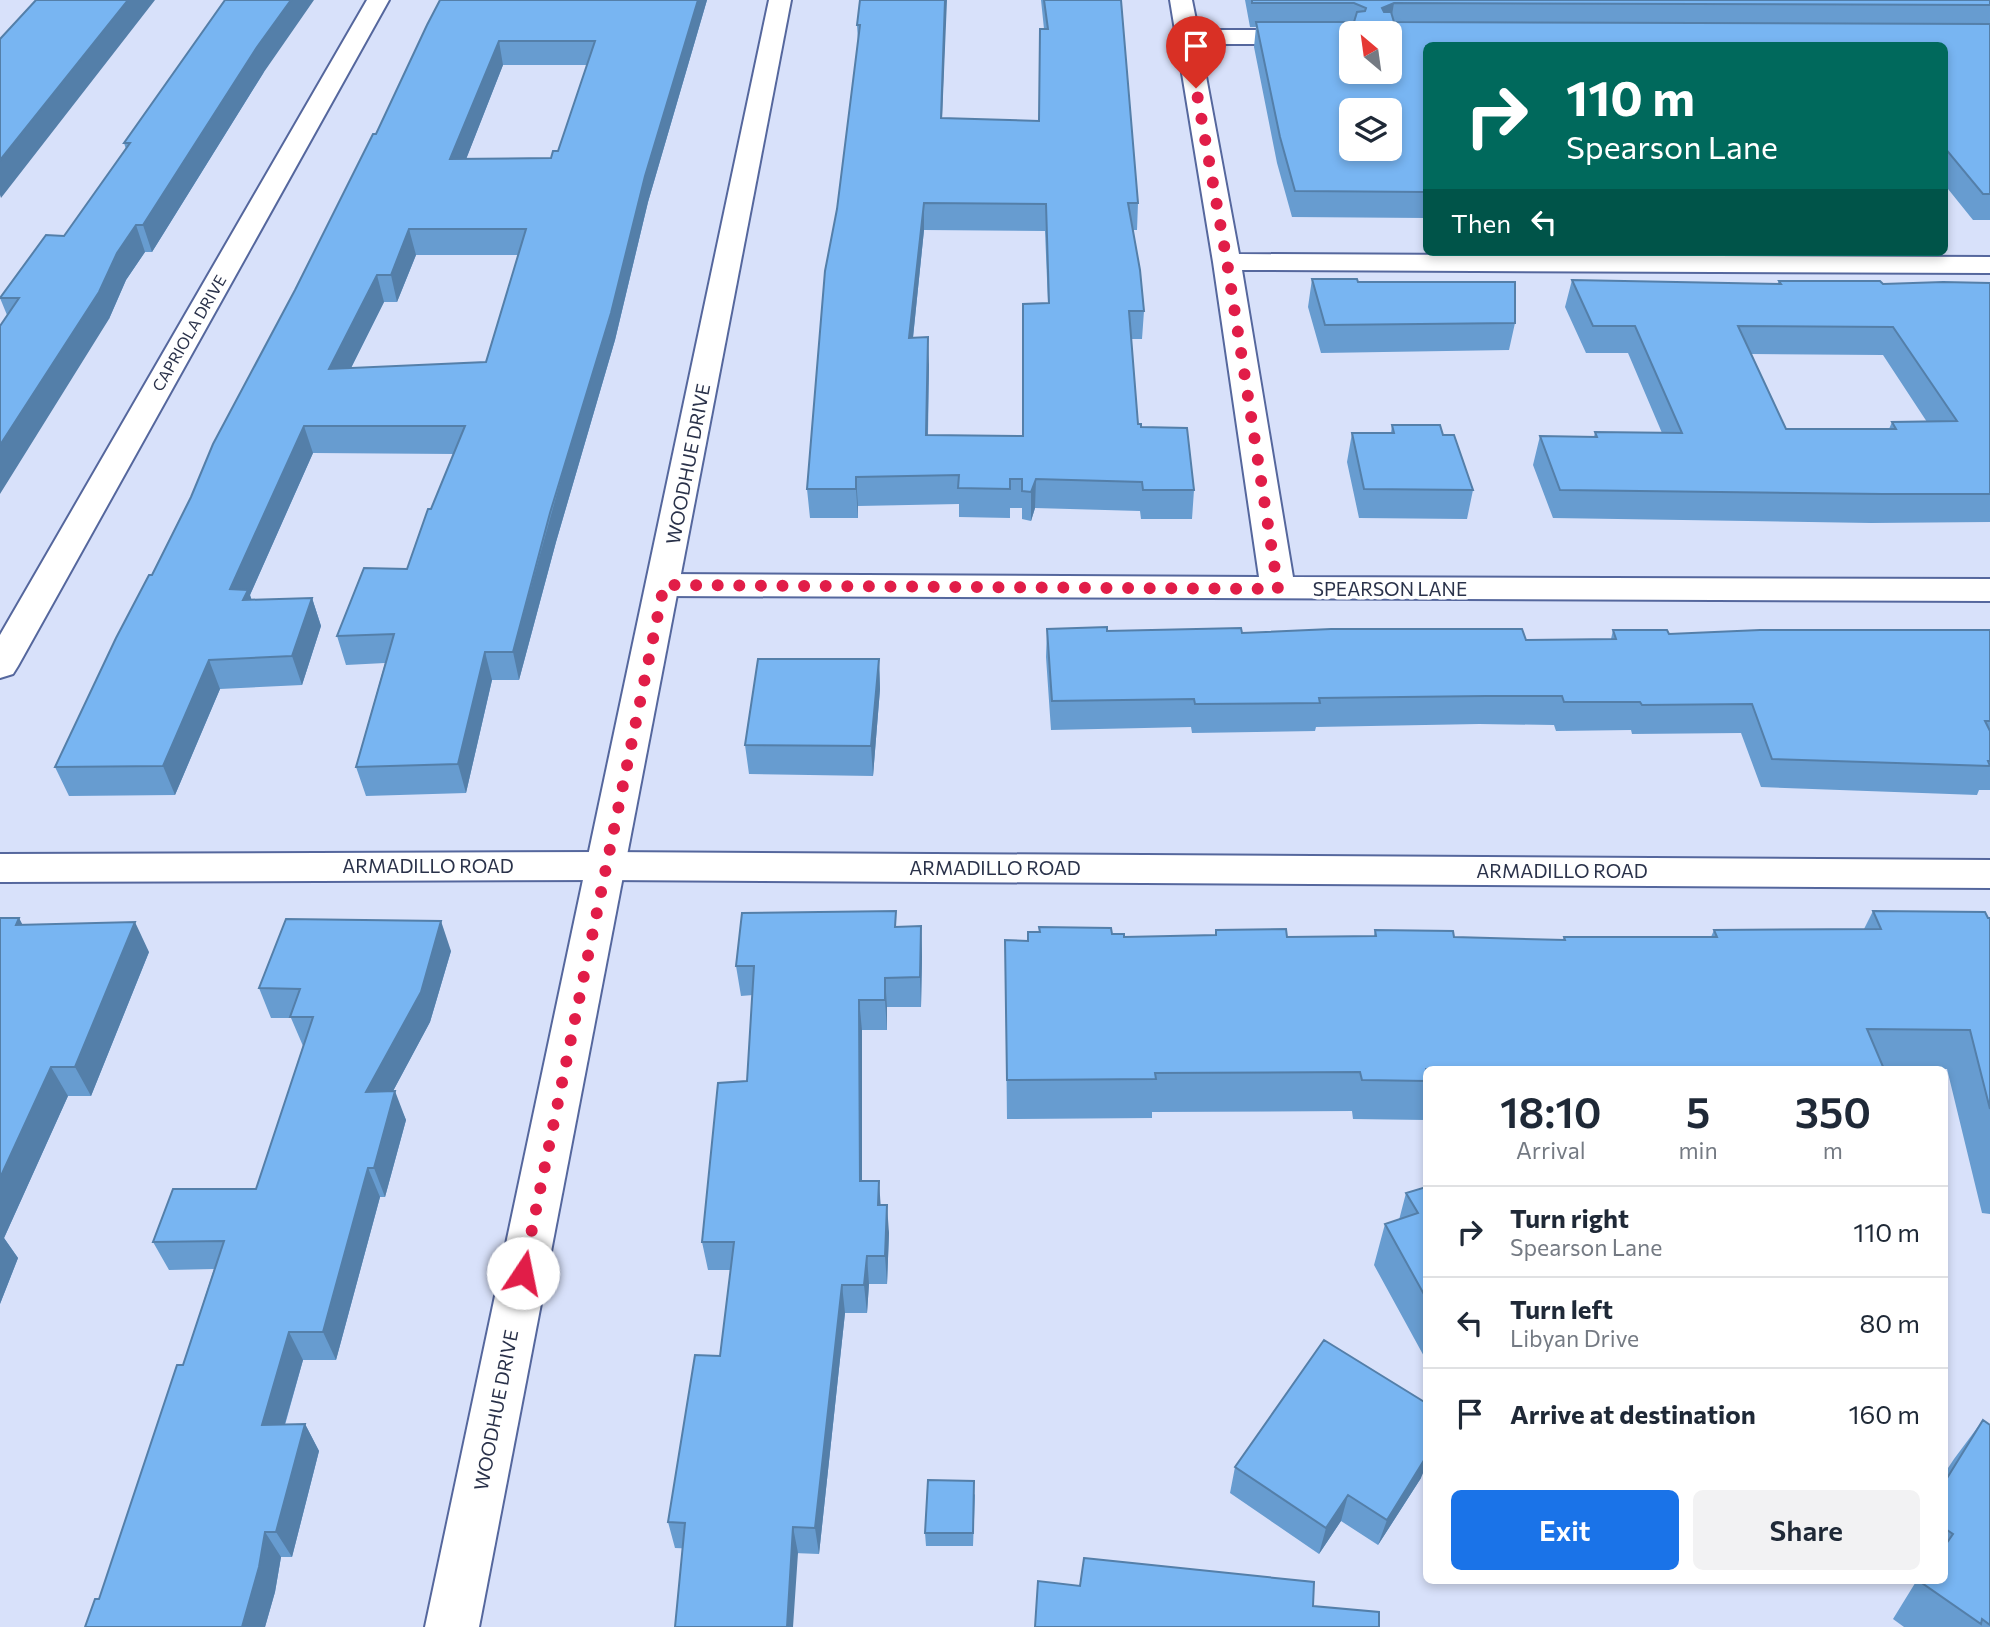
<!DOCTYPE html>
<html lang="en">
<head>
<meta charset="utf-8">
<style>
	body { margin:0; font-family:Commissioner,sans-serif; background:#f2f2f3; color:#1f2937; height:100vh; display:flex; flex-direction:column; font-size:26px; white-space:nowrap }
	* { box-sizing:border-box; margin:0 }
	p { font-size:23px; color:#747a83 }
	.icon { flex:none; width:38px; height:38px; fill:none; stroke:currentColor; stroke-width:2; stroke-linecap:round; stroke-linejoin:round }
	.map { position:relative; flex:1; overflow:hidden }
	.details { position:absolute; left:1423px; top:1066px; width:525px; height:518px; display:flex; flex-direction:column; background:#fff; border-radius:10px; box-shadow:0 4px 10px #0003 }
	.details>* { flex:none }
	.guide { position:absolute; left:1423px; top:42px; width:525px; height:214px; border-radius:10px; box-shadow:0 4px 10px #0003; background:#00695c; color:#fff; overflow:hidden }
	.needle { width:46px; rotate:331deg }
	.controls { position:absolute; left:1339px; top:21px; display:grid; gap:14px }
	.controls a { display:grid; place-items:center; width:63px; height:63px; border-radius:10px; background:#fff; box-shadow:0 4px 10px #0003; font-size:35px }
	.pin { position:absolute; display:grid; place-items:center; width:60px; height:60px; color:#fff; margin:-72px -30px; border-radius:50% 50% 50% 0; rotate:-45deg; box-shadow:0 0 7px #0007 }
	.pin .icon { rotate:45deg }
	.me { position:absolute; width:77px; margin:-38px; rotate:11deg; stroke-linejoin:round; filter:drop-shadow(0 0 5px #0008) }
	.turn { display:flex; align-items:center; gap:24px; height:147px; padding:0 28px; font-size:32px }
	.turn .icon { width:91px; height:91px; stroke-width:2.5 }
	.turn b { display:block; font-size:49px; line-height:60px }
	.then { display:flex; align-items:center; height:66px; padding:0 28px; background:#0003; gap:14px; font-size:26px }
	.eta { display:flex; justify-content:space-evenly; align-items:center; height:119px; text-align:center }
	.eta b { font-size:42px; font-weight:600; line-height:49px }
	.primary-button { display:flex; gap:14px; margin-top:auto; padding:14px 28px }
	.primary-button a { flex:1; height:80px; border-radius:10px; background:#1a73e8; color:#fff; font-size:28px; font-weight:600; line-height:80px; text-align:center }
	.primary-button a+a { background:#f2f2f3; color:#1f2937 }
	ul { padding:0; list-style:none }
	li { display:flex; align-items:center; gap:21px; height:91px; padding:0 28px; border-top:2px solid #e0e1e3 }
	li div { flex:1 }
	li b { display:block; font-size:26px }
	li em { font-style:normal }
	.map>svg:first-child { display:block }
</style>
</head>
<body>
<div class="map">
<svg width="1990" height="1627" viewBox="0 0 1990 1627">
	<rect width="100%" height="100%" fill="#d8e1fa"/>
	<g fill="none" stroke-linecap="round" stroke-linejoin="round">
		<defs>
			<path id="street" d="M 367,0 L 389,0 L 18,666 L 13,674 L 0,678 L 0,635 Z
				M 1170,0 L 1192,0 L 1198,30 L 1351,30 L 1360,33 L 1351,33 L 1351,44 L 1200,44 L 1239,254 L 1990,257 L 1990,273 L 1242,270 L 1293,577 L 1990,579 L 1990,601 L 664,596 L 652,592 L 647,585 L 652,578 L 664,574 L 1259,577 L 1213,262 Z
				M 605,852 L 1990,860 L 1990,888 L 605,880 L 0,882 L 0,854 Z"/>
			<path id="secondary" d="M 769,0 L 791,0 L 479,1627 L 425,1627 Z"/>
		</defs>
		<use href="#street" stroke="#55679d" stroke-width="4"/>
		<use href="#secondary" stroke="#55679d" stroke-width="4"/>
		<use href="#street" fill="#fff" fill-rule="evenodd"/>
		<use href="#secondary" fill="#fff" fill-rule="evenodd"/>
	</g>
	<path fill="#679cd0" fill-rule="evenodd" d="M 440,0 L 707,0 L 648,202 L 615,340 L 556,542 L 519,680 L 492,680 L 466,793 L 366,796 L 356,767 L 385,663 L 346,665 L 337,636 L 407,569 L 454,454 L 313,453 L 250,595 L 251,600 L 312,598 L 321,626 L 302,685 L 220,689 L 175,795 L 69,796 L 55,767 L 295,290 L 376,134 ZM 503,65 L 587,65 L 558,151 L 551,158 L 466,159 ZM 416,255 L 518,255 L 486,362 L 351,368 L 384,302 L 397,302 Z
		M 860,0 L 942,119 L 1039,121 L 1044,29 L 1041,0 L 1121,0 L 1138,203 L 1137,230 L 1133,230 L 1144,311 L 1142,339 L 1131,339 L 1138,424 L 1194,490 L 1192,519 L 1141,519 L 1140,511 L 1035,508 L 1031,521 L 1022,519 L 1022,508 L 1010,508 L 1010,518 L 959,517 L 959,504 L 858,506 L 858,518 L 810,518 L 807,489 L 837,209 L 858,41 L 857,25 ZM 924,230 L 1045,231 L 1048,303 L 1022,436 L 928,435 L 929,365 L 913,338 Z
		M 1245,0 L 1990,0 L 1990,220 L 1973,220 L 1944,184 L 1944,46 L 1426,46 L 1426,218 L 1292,217 L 1277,163 L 1254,47 L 1256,27 L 1250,27 Z
		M 264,72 L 152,252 L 145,252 L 126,280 L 109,319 L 7,315 L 0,298 L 64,236 L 126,149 L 124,143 Z
		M 1312,279 L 1358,282 L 1515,323 L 1509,350 L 1321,353 L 1308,307 Z
		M 1572,280 L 1777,284 L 1779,281 L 1883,284 L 1990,283 L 1990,522 L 1871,523 L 1553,518 L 1533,465 L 1540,436 L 1594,437 L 1595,432 L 1662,433 L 1628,353 L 1586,353 L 1565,307 ZM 1751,354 L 1883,355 L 1927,422 L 1892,422 L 1889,429 L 1786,429 Z
		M 1392,425 L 1443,435 L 1473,490 L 1467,519 L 1359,518 L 1347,462 L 1352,433 L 1391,433 Z
		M 1047,629 L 1526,640 L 1611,639 L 1613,630 L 1669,634 L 1990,630 L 1990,790 L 1979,790 L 1977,795 L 1761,787 L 1741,733 L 1632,734 L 1631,730 L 1556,731 L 1554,725 L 1479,724 L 1316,727 L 1315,731 L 1192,733 L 1191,727 L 1051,730 L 1046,657 Z
		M 879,659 L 880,689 L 873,776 L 749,774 L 745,745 Z
		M 1873,911 L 1990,918 L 1990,1214 L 1982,1213 L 1947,1069 L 1426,1069 L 1426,1120 L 1353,1119 L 1352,1111 L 1152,1112 L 1152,1118 L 1007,1119 L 1005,940 L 1028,941 L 1112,934 L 1124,937 L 1215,935 L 1216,930 L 1287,937 L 1374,936 L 1375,930 L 1454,937 L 1563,940 L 1564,937 L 1711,937 L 1714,930 L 1864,929 Z
		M 19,918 L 22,925 L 149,952 L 91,1096 L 68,1096 L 4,1238 L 18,1258 L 0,1304 Z
		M 921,926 L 922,956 L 921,1007 L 887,1007 L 887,1030 L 862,1030 L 862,1181 L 881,1205 L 889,1233 L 887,1284 L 869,1284 L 867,1313 L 845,1313 L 819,1554 L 675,1548 L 668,1522 L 720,1356 L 731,1270 L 708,1270 L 702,1242 L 747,1081 L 753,995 L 741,996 L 736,966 L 897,927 Z
		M 451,951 L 430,1022 L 393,1091 L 406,1120 L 385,1197 L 380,1197 L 336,1360 L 303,1360 L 285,1425 L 305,1424 L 319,1451 L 292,1557 L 281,1557 L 275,1592 L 265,1627 L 85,1627 L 99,1599 L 183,1365 L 214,1269 L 169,1270 L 153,1242 L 256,1189 L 303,1046 L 291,1018 L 271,1018 L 259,988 Z
		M 1426,1187 L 1426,1360 L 1374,1265 L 1385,1224 L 1399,1220 L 1406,1193 Z
		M 1983,1420 L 1990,1425 L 1990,1627 L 1904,1627 L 1893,1619 L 1917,1580 L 1944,1580 L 1944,1474 L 1954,1459 Z
		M 1235,1467 L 1421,1478 L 1378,1545 L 1341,1521 L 1319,1554 L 1230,1493 Z
		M 975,1494 L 973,1546 L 926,1546 L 925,1533 Z"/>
	<path fill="#547fa9" d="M 128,0 L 155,0 L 1,198 L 0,195 L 0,160 Z
		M 291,0 L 314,0 L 264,72 L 152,252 L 143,225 L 257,47 Z
		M 698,0 L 707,0 L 648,202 L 615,340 L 556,542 L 519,680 L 513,652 L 645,176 Z
		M 945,0 L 947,0 L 941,144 L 941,118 Z
		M 1394,3 L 1390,27 L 1382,8 Z
		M 499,41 L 503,65 L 456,185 L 450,159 Z
		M 924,203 L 924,230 L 910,366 L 909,338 Z
		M 136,225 L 145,252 L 126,280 L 109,319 L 0,494 L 0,445 L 117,253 Z
		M 409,229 L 416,255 L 397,302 L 391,275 Z
		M 377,275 L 384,302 L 337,396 L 329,369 Z
		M 928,337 L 929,365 L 927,463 L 926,435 Z
		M 304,426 L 313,453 L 250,595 L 258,618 L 230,589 Z
		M 856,477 L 858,506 L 858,518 L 856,489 Z
		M 1036,479 L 1035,508 L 1031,521 L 1031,492 Z
		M 312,598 L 321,626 L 302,685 L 292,656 Z
		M 485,652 L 492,680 L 466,793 L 458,764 Z
		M 879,659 L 880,689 L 873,776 L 871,746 Z
		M 209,660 L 220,689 L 175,795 L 163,766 Z
		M 19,918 L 35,948 L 16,925 Z
		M 441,921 L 451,951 L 430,1022 L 377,1121 L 366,1092 Z
		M 135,922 L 149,952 L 91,1096 L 75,1067 Z
		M 921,926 L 922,956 L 921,1007 L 920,977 Z
		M 885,978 L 887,1007 L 887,1030 L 885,1000 Z
		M 859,1000 L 862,1030 L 862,1210 L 860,1181 Z
		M 51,1067 L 68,1096 L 4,1238 L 18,1258 L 0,1304 L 0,1178 Z
		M 395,1091 L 406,1120 L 385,1197 L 374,1168 Z
		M 368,1168 L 380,1197 L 336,1360 L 323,1332 Z
		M 879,1181 L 881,1210 L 878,1205 Z
		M 887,1205 L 889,1233 L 887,1284 L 885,1256 Z
		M 867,1256 L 869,1284 L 867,1313 L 864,1285 Z
		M 842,1285 L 845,1313 L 819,1554 L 815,1528 Z
		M 289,1332 L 303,1360 L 277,1451 L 262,1425 Z
		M 305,1424 L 319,1451 L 292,1557 L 276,1532 Z
		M 1426,1457 L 1426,1466 L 1421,1478 L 1378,1545 L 1387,1520 Z
		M 1348,1495 L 1341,1521 L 1319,1554 L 1326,1528 Z
		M 793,1527 L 798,1553 L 793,1627 L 787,1627 Z
		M 265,1532 L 281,1557 L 275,1592 L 265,1627 L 242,1627 Z"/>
	<path fill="#78b5f2" stroke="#547fa9" stroke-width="2" fill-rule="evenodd" d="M 36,0 L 128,0 L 0,160 L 0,39 Z
		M 225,0 L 291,0 L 257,47 L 143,225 L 136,225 L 117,253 L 99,292 L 0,445 L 0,326 L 19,298 L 0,298 L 46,235 L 64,236 L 130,143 L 124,143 Z
		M 440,0 L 698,0 L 645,176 L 611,313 L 550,513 L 513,652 L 485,652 L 458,764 L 356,767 L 394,634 L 337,636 L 364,568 L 407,569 L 428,509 L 431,509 L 465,426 L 304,426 L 230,589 L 248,590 L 243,600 L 312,598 L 292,656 L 209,660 L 163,766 L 55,767 L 116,638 L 149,575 L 152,575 L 191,497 L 213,444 L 295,290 L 373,134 L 376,134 L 427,25 ZM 499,41 L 595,41 L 558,151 L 553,151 L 551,158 L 450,159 ZM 409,229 L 526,229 L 486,362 L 329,369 L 377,275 L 391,275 Z
		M 860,0 L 945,0 L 941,118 L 1039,121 L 1040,29 L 1048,29 L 1044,0 L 1121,0 L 1138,203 L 1128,203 L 1140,270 L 1144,311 L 1129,311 L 1138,424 L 1141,424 L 1141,427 L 1187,428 L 1194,490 L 1143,490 L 1142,482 L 1036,479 L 1031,492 L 1022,491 L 1022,479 L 1010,479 L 1010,489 L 958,488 L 959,475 L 856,477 L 856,489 L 807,489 L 825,271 L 837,209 L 860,25 L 857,25 ZM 924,203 L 1046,204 L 1049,303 L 1023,304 L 1023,436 L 926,435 L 928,337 L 909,338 Z
		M 1252,0 L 1990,0 L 1990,5 L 1394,3 L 1382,8 L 1384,12 L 1391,12 L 1394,22 L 1990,24 L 1990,194 L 1983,194 L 1944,147 L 1944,46 L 1426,46 L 1426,192 L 1295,191 L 1280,137 L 1256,22 L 1354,22 L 1357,12 L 1365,11 L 1366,8 L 1354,3 L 1252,3 ZM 1351,33 L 1390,33 L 1390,72 L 1351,72 ZM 1351,110 L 1390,110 L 1390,149 L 1351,149 Z
		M 1312,279 L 1357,279 L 1358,282 L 1515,282 L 1515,323 L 1325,325 Z
		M 1572,280 L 1781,284 L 1779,281 L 1880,281 L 1883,284 L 1943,282 L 1990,283 L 1990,494 L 1882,494 L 1560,490 L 1540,436 L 1597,437 L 1595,432 L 1682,433 L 1635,326 L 1593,326 ZM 1738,326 L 1893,327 L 1957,421 L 1892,422 L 1896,429 L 1786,429 Z
		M 1392,425 L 1440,425 L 1443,435 L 1454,435 L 1473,490 L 1364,489 L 1352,433 L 1394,433 Z
		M 1107,627 L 1107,631 L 1241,628 L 1242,633 L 1331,629 L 1522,629 L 1526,640 L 1616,639 L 1613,630 L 1667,630 L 1669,634 L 1760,630 L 1990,630 L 1990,721 L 1985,721 L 1990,731 L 1990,761 L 1988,761 L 1990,766 L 1772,759 L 1752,704 L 1642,705 L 1640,702 L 1564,702 L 1562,696 L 1486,696 L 1319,698 L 1320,703 L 1195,704 L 1194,699 L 1052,701 L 1047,629 Z
		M 758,659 L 879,659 L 871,746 L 745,745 Z
		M 896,911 L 895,927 L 921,926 L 920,977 L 885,978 L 885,1000 L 859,1000 L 860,1181 L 879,1181 L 878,1205 L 887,1205 L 885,1256 L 867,1256 L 864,1285 L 842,1285 L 815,1528 L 793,1527 L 787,1627 L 675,1627 L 685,1523 L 668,1522 L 695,1355 L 720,1356 L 734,1242 L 702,1242 L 718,1083 L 747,1081 L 754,966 L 736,966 L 742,913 Z
		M 1873,911 L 1985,912 L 1988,918 L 1990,918 L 1990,1109 L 1970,1030 L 1867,1029 L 1884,1069 L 1426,1069 L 1426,1081 L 1362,1080 L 1360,1072 L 1155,1073 L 1156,1079 L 1007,1080 L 1005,940 L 1028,941 L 1028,932 L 1040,932 L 1039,927 L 1111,928 L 1112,934 L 1124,934 L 1124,937 L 1216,935 L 1216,930 L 1286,929 L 1287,937 L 1376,936 L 1375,930 L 1453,931 L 1454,937 L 1565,940 L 1564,937 L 1717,937 L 1714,930 L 1881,929 Z
		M 0,918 L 19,918 L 16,925 L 135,922 L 75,1067 L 51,1067 L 0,1178 Z
		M 286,919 L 441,921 L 421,992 L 366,1092 L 395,1091 L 374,1168 L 368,1168 L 323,1332 L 289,1332 L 262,1425 L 305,1424 L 276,1532 L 265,1532 L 259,1567 L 242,1627 L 85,1627 L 95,1599 L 99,1599 L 177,1365 L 183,1365 L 224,1241 L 153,1242 L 173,1189 L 256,1189 L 313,1017 L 290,1017 L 300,989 L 259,988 Z
		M 1426,1187 L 1426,1298 L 1385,1224 L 1418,1213 L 1406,1193 Z
		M 1324,1340 L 1426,1403 L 1426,1457 L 1387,1520 L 1348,1495 L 1326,1528 L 1235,1467 Z
		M 1983,1420 L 1990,1425 L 1990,1625 L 1982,1619 L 1981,1624 L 1922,1583 L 1923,1580 L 1944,1580 L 1944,1547 L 1953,1534 L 1944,1528 L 1944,1483 Z
		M 928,1480 L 974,1481 L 973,1533 L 925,1533 Z
		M 1084,1558 L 1314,1582 L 1313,1606 L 1379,1612 L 1379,1627 L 1035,1627 L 1038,1581 L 1080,1586 Z"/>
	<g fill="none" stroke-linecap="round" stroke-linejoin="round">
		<path stroke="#e11d48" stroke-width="12" stroke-dasharray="0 21.6" d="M 523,1273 L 664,585 L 1278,589 L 1227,262 L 1196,88"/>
	</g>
	<g text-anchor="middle" stroke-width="7" stroke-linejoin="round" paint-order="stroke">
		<g font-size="16" fill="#2a324a" stroke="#fff">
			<text transform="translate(189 333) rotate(-60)" y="6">CAPRIOLA DRIVE</text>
		</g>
		<g font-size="19" fill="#2a324a" stroke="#fff">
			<text transform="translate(688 464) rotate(-79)" y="7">WOODHUE DRIVE</text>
			<text x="1390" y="596">SPEARSON LANE</text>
			<text x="428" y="873">ARMADILLO ROAD</text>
			<text x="995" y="875">ARMADILLO ROAD</text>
			<text x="1562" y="878">ARMADILLO ROAD</text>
			<text transform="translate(496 1410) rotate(-79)" y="7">WOODHUE DRIVE</text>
		</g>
	</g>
</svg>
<div class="controls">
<a><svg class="needle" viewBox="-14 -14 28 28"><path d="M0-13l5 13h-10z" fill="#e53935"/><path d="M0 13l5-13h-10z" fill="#747a83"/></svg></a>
<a><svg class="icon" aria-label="layers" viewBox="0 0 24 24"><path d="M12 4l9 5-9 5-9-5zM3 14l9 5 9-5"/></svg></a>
</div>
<div class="pin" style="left:1196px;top:88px;background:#d93025"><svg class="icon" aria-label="arrive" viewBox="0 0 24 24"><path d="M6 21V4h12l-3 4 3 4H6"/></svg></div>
<svg class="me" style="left:523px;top:1273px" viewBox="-20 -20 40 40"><circle r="19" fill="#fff"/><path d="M0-13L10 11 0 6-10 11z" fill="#e11d48"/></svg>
<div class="guide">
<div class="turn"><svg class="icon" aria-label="right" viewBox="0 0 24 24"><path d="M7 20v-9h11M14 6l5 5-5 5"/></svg><div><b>110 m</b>Spearson Lane</div></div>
<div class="then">Then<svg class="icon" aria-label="left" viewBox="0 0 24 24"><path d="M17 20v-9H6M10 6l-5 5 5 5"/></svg></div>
</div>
<section class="details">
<div class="eta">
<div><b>18:10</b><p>Arrival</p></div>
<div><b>5</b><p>min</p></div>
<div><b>350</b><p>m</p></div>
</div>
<ul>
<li><svg class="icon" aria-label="right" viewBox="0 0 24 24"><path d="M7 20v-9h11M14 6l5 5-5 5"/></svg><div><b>Turn right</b><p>Spearson Lane</p></div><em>110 m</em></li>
<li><svg class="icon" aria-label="left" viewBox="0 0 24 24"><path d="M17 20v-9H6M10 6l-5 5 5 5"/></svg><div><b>Turn left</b><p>Libyan Drive</p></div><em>80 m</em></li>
<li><svg class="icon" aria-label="arrive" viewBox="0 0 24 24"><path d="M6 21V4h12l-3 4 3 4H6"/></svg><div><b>Arrive at destination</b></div><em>160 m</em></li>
</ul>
<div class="primary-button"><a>Exit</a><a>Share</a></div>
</section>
</div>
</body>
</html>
